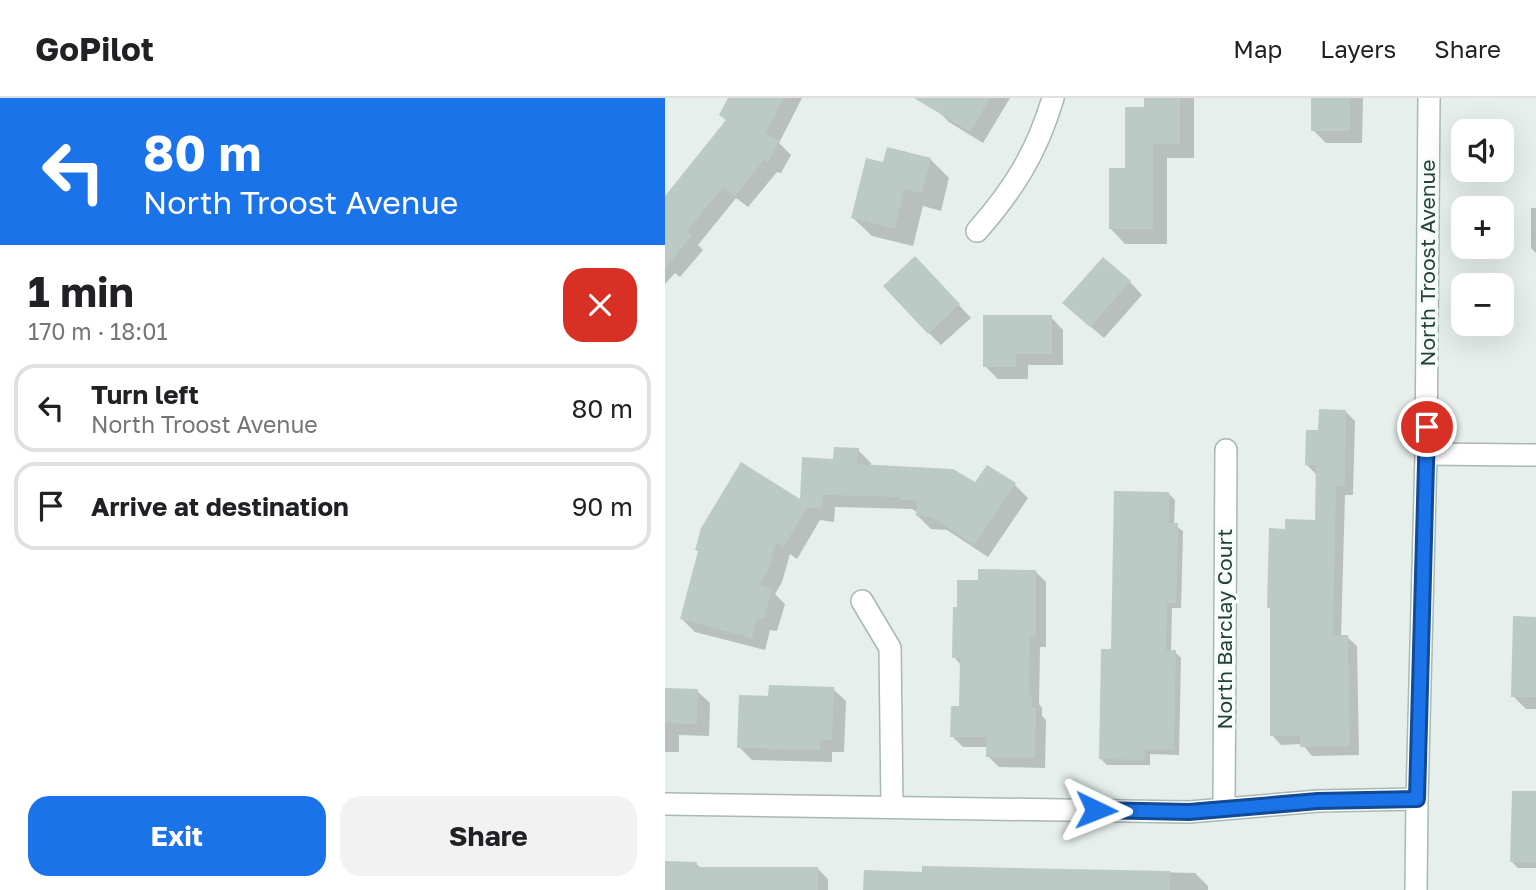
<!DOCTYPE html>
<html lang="en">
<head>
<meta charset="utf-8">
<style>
	body { margin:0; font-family:"Golos Text",sans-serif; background:#f2f2f2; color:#202124; height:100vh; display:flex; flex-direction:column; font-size:26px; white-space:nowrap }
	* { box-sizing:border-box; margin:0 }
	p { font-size:23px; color:#757577 }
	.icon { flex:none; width:38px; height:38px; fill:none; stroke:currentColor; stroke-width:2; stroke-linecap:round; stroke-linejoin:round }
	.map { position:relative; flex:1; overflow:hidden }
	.side { display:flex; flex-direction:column; background:#fff; width:665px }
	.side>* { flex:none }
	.banner { background:#1a73e8; color:#fff; overflow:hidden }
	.fabs { position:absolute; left:786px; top:21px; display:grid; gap:14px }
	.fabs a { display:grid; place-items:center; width:63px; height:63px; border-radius:14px; background:#fff; box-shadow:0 7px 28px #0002; font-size:35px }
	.pin { position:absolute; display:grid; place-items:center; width:60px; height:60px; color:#fff; margin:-30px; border:4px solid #fff; border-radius:50%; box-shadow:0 2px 7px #0007 }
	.me { position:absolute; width:77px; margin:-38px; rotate:92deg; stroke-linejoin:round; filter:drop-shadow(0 0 5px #0008) }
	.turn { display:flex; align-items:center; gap:24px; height:147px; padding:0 28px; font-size:32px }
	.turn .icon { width:91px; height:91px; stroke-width:2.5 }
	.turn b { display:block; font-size:49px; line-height:60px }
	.round { display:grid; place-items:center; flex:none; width:74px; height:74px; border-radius:21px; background:#f2f2f2 }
	.overview { display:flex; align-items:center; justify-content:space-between; height:119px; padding:0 28px }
	h1 { font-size:42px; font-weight:700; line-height:52px }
	.button { display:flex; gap:14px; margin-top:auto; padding:14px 28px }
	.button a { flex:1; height:80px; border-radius:21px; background:#1a73e8; color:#fff; font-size:28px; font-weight:700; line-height:80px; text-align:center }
	.button a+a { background:#f2f2f2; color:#202124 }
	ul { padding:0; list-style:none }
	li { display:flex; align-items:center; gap:21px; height:88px; margin:0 14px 10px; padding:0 14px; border:4px solid #e0e0e0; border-radius:21px }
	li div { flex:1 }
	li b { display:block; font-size:26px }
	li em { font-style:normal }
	header { display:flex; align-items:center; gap:42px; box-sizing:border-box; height:98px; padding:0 35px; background:#fff; border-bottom:2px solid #e0e0e0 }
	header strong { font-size:33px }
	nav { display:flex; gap:38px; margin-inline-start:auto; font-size:24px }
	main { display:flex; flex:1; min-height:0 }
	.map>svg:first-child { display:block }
</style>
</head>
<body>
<header>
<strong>GoPilot</strong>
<nav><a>Map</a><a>Layers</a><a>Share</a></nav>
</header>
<main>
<section class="side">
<div class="banner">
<div class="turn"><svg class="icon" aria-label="left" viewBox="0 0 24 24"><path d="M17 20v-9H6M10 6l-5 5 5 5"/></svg><div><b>80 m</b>North Troost Avenue</div></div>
</div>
<div class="overview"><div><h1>1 min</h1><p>170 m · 18:01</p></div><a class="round" style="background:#d93025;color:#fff"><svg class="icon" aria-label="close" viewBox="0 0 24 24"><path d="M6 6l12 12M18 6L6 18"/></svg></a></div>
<ul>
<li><svg class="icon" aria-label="left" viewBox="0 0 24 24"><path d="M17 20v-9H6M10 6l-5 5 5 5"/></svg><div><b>Turn left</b><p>North Troost Avenue</p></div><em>80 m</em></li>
<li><svg class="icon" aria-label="arrive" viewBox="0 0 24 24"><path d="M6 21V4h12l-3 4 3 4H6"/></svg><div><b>Arrive at destination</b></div><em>90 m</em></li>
</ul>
<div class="button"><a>Exit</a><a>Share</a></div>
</section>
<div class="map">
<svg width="871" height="792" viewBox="0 0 871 792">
	<rect width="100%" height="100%" fill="#e6efeb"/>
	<path fill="#0003" d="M 70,0 L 137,0 L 114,45 L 126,57 L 116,75 L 112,74 L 83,109 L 71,100 L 33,147 L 38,152 L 15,179 L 10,175 L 0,186 L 0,101 L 63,23 Z
		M 279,0 L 345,0 L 318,45 L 284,24 L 272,12 Z
		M 480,0 L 529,0 L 529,60 L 502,60 L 502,146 L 460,146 L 446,131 L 480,10 Z
		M 649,0 L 698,0 L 697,45 L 661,45 L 648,32 Z
		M 265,61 L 284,80 L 276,113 L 258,108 L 248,148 L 207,138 L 188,120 L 219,66 Z
		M 866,110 L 871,110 L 871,155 L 866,150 Z
		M 262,173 L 306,220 L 276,247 L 264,235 Z
		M 465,184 L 477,197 L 439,240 L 412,217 Z
		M 386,219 L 398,232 L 398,267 L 363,267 L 363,281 L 333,281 L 320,268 Z
		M 681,314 L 690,323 L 688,397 L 680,397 L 676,539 L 682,539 L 692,548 L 694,657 L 647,658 L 637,646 L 616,647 L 607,637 L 607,512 L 604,509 L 621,432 L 652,423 L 651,376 L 642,367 L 655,334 Z
		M 193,352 L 206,365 L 206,368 L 311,386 L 322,369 L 350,387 L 363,400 L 323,459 L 282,432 L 266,431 L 253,418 L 253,415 L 247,411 L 170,409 L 169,424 L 155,422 L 132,461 L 125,456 L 117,484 L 110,496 L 120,506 L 112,533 L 105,532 L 100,552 L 30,534 L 17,521 L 35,455 L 32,452 L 136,404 L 170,363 Z
		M 504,396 L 510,402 L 509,427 L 518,433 L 516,510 L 507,510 L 506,554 L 510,554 L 516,560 L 514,657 L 485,656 L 485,667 L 442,667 L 436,661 L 448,553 Z
		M 370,473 L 381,484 L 381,549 L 375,549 L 374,606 L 377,610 L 377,618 L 381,622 L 380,670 L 334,669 L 323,658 L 323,649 L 298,649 L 287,638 L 296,610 L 296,567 L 289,559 L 293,511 L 315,484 Z
		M 871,521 L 871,611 L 861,611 L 848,598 Z
		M 168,591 L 181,603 L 179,654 L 167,654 L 167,664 L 87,662 L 74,649 L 105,599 Z
		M 0,592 L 32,593 L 45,605 L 44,638 L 14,637 L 14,654 L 0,654 Z
		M 871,695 L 871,770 L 853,770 L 847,764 Z
		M 0,765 L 31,766 L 36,770 L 152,770 L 163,781 L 163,792 L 0,792 Z
		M 259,769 L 530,775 L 543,788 L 543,792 L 200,792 L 259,775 Z"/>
	<path fill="#bbcac4" d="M 63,0 L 119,0 L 101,35 L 114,43 L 103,64 L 99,62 L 70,98 L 58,89 L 21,134 L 27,138 L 0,170 L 0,98 L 61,22 L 54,17 Z
		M 249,0 L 325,0 L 305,34 Z
		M 479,0 L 515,0 L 515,46 L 488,46 L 488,131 L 444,131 L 444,70 L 460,70 L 460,9 L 479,9 Z
		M 646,0 L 685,0 L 685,33 L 646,33 Z
		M 222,49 L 266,60 L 257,95 L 239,91 L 230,131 L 186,120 L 201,60 L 218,64 Z
		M 250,158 L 295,206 L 263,236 L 218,188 Z
		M 438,159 L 466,183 L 425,229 L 397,205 Z
		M 318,217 L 387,217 L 387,256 L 351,256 L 351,269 L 318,269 Z
		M 654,311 L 681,312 L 680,388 L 671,388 L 668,537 L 683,537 L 685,648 L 635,649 L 635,638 L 605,638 L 605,510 L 602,510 L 604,430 L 620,431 L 620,421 L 650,422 L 651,367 L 640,367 L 641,332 L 653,332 Z
		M 169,349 L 194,350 L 192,366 L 288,371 L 310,384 L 322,367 L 351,385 L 309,447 L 267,419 L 251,418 L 252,403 L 235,402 L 235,399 L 158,397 L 157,411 L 142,410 L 118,449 L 111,444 L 104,470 L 94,487 L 107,491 L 99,521 L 92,519 L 87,540 L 15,521 L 33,453 L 30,452 L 36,430 L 76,364 L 135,401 L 137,359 L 168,361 Z
		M 449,393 L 504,394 L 504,425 L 513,425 L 511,505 L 502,505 L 501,552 L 511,552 L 509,652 L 480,651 L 480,662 L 434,661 L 436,551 L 446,551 Z
		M 313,471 L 371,472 L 371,539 L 365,539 L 364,597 L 367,597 L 367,609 L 371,609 L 370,660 L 321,659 L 321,639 L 285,639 L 286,608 L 294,608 L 295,560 L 287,560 L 288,509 L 292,509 L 292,482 L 313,482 Z
		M 848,518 L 871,519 L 871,599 L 846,599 Z
		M 104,587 L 169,589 L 167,642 L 155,642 L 155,652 L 72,650 L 74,597 L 103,598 Z
		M 0,590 L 33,591 L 32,626 L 0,625 Z
		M 847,693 L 871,693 L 871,765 L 845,764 Z
		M 0,763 L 32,764 L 31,769 L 153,769 L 153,792 L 0,792 Z
		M 257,768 L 505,773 L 505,792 L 198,792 L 199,772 L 257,774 Z"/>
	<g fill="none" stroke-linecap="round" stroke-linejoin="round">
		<defs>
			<path id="street" d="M 312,133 C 349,91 372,54 388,0
				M 761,356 L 871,357
				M 197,503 L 225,550 L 227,708
				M 0,706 L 524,714 L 653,703 L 752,701
				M 559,710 L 561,352"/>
			<path id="secondary" d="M 751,792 L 752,701 L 761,356 L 764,0"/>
		</defs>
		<use href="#street" stroke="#a8b8b2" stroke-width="24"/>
		<use href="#secondary" stroke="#a4bbb3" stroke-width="24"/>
		<use href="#street" stroke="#fff" stroke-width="21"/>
		<use href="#secondary" stroke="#fff" stroke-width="21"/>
	</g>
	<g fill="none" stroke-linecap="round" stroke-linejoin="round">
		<defs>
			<path id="route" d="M 431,712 L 524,714 L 653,703 L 752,701 L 762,329"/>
		</defs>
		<use href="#route" stroke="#114b97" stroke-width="18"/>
		<use href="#route" stroke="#1a73e8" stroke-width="12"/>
	</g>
	<g text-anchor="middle" stroke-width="7" stroke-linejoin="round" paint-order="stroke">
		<g font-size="21" fill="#24423a" stroke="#f7fbf9">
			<text transform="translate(763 165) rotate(-90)" y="7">North Troost Avenue</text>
			<text transform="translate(560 531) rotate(-90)" y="7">North Barclay Court</text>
		</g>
	</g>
</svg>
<div class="fabs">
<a><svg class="icon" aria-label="sound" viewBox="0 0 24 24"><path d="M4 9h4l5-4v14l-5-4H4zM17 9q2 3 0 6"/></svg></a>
<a>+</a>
<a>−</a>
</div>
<div class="pin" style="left:762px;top:329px;background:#d93025"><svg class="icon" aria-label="arrive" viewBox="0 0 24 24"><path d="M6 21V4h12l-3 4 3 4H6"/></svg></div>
<svg class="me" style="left:431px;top:712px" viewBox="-20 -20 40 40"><path d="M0-17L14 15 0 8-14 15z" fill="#1a73e8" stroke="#fff" stroke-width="4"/></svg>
</div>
</main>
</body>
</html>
